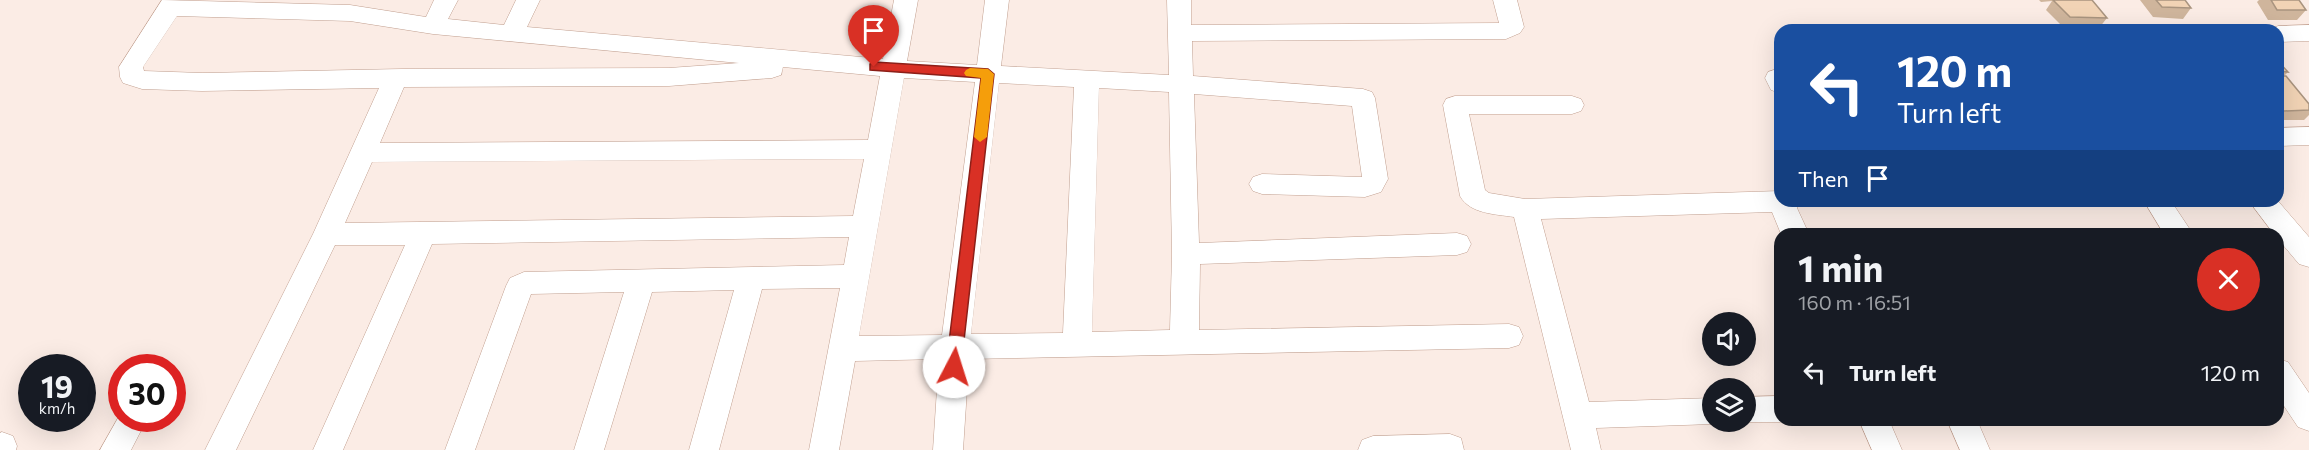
<!DOCTYPE html>
<html lang="en">
<head>
<meta charset="utf-8">
<style>
	body { margin:0; font-family:Commissioner,sans-serif; background:#242831; color:#f1f3f6; height:100vh; display:flex; flex-direction:column; font-size:22px; white-space:nowrap }
	* { box-sizing:border-box; margin:0 }
	p { font-size:20px; color:#9ea1a6 }
	.icon { flex:none; width:33px; height:33px; fill:none; stroke:currentColor; stroke-width:2; stroke-linecap:round; stroke-linejoin:round }
	.map { position:relative; flex:1; overflow:hidden }
	.details { position:absolute; left:1774px; top:228px; width:510px; height:198px; display:flex; flex-direction:column; background:#171b24; border-radius:18px; box-shadow:0 6px 24px #0002 }
	.details>* { flex:none }
	.banner { position:absolute; left:1774px; top:24px; width:510px; height:183px; border-radius:18px; box-shadow:0 6px 24px #0002; background:#1a4fa0; color:#fff; overflow:hidden }
	.fabs { position:absolute; left:1702px; top:312px; display:grid; gap:12px }
	.fabs a { display:grid; place-items:center; width:54px; height:54px; border-radius:50%; background:#171b24; box-shadow:0 6px 24px #0002; font-size:30px }
	.speed { position:absolute; left:18px; top:354px; display:flex; gap:12px; font-size:30px; font-weight:700; text-align:center }
	.speed>* { display:grid; place-content:center; width:78px; height:78px; border-radius:50%; background:#171b24; box-shadow:0 6px 24px #0002; line-height:1 }
	.speed small { font-size:15px; font-weight:400 }
	.speed .limit { border:9px solid #d22; background:#fff; color:#111 }
	.pin { position:absolute; display:grid; place-items:center; width:51px; height:51px; color:#fff; margin:-62px -26px; border-radius:50% 50% 50% 0; rotate:-45deg; box-shadow:0 0 6px #0007 }
	.pin .icon { rotate:45deg }
	.me { position:absolute; width:66px; margin:-33px; rotate:5deg; stroke-linejoin:round; filter:drop-shadow(0 0 4px #0008) }
	.turn { display:flex; align-items:center; gap:21px; height:126px; padding:0 24px; font-size:27px }
	.turn .icon { width:78px; height:78px; stroke-width:2.5 }
	.turn b { display:block; font-size:42px; line-height:51px }
	.then { display:flex; align-items:center; height:57px; padding:0 24px; background:#0003; gap:12px; font-size:22px }
	.round { display:grid; place-items:center; flex:none; width:63px; height:63px; border-radius:32px; background:#242831 }
	.summary { display:flex; align-items:center; justify-content:space-between; height:102px; padding:0 24px }
	h1 { font-size:36px; font-weight:700; line-height:45px }
	ul { padding:0; list-style:none }
	li { display:flex; align-items:center; gap:18px; height:84px; padding:0 24px }
	li div { flex:1 }
	li b { display:block; font-size:22px }
	li em { font-style:normal }
	.map>svg:first-child { display:block }
</style>
</head>
<body>
<div class="map">
<svg width="2309" height="450" viewBox="0 0 2309 450">
	<rect width="100%" height="100%" fill="#fbece5"/>
	<g fill="none" stroke-linecap="round" stroke-linejoin="round">
		<defs>
			<path id="minor" d="M 162,0 L 350,5 L 426,17 L 434,0 L 458,0 L 448,19 L 504,25 L 516,0 L 540,0 L 527,27 L 883,59 L 894,0 L 918,0 L 907,61 L 977,65 L 985,0 L 1009,0 L 1001,66 L 1169,75 L 1167,0 L 1191,0 L 1191,25 L 1499,23 L 1493,0 L 1517,0 L 1524,27 L 1520,33 L 1506,39 L 1192,41 L 1193,76 L 1363,89 L 1372,92 L 1375,98 L 1388,179 L 1381,192 L 1365,197 L 1262,194 L 1253,191 L 1249,184 L 1253,177 L 1262,174 L 1362,177 L 1352,106 L 1194,94 L 1199,243 L 1457,233 L 1467,236 L 1471,244 L 1467,252 L 1457,255 L 1200,264 L 1199,330 L 1509,324 L 1519,327 L 1523,336 L 1519,345 L 1509,348 L 969,359 L 963,450 L 933,450 L 939,359 L 855,361 L 839,450 L 809,450 L 840,288 L 762,289 L 719,450 L 689,450 L 734,290 L 652,292 L 604,450 L 574,450 L 624,292 L 531,294 L 475,450 L 445,450 L 506,286 L 510,278 L 524,272 L 844,265 L 849,237 L 432,244 L 343,450 L 313,450 L 405,245 L 335,245 L 236,450 L 205,450 L 313,234 L 379,88 L 202,91 L 142,89 L 123,83 L 120,77 L 119,67 ZM 177,16 L 350,21 L 433,34 L 739,63 L 669,68 L 402,69 L 202,73 L 144,71 L 143,67 ZM 783,67 L 880,76 L 868,140 L 380,143 L 404,87 L 669,86 L 772,78 L 781,75 ZM 904,78 L 975,82 L 942,335 L 859,336 ZM 999,83 L 1074,87 L 1063,333 L 971,334 ZM 1099,88 L 1169,92 L 1172,254 L 1170,330 L 1092,332 ZM 864,159 L 853,216 L 345,223 L 372,162 Z
				M 2309,25 L 2309,41 L 2278,42 L 2278,30 L 2269,30 L 2278,26 Z
				M 1777,69 L 1780,70 L 1780,93 L 1771,90 L 1765,78 L 1768,72 Z
				M 1455,96 L 1572,96 L 1581,99 L 1584,105 L 1581,111 L 1572,114 L 1469,114 L 1485,190 L 1489,193 L 1525,199 L 1780,191 L 1780,201 L 1800,201 L 1797,208 L 1809,234 L 1781,234 L 1772,212 L 1541,219 L 1589,402 L 1713,398 L 1713,422 L 1720,422 L 1713,424 L 1596,428 L 1601,450 L 1571,450 L 1514,217 C 1495,214 1470,214 1460,196 L 1443,105 L 1446,99 Z
				M 2309,127 L 2309,145 L 2278,146 L 2278,128 Z
				M 2144,201 L 2171,201 L 2193,234 L 2164,234 Z
				M 2249,201 L 2278,201 L 2309,237 L 2309,267 L 2299,264 L 2278,239 L 2278,234 L 2274,234 Z
				M 2278,359 L 2288,362 L 2309,393 L 2309,431 L 2298,427 L 2278,397 Z
				M 1780,396 L 1780,420 L 1786,420 L 1780,422 L 1742,422 L 1746,422 L 1746,397 Z
				M 122,411 L 122,418 L 145,418 L 146,421 L 131,450 L 100,450 Z
				M 1859,420 L 1889,420 L 1902,450 L 1872,450 Z
				M 1947,420 L 1977,420 L 1990,450 L 1960,450 Z
				M 2,432 L 13,436 L 17,446 L 16,450 L 0,450 L 0,433 Z
				M 1450,434 L 1461,438 L 1464,450 L 1358,450 L 1362,440 L 1373,436 Z"/>
		</defs>
		<use href="#minor" stroke="#c19f8f" stroke-width="1"/>
		<use href="#minor" fill="#fff" fill-rule="evenodd"/>
	</g>
	<path fill="#cfb59c" d="M 2039,0 L 2092,0 L 2107,18 L 2099,28 L 2063,27 L 2046,10 L 2052,1 L 2041,2 Z
		M 2140,0 L 2185,0 L 2191,8 L 2183,19 L 2153,17 Z
		M 2259,0 L 2299,0 L 2306,10 L 2297,20 L 2268,20 L 2257,2 Z
		M 2278,61 L 2288,72 L 2284,76 L 2309,110 L 2309,115 L 2304,120 L 2278,120 Z"/>
	<path fill="#f1d3b5" stroke="#a9947f" stroke-width="1.5" d="M 2053,0 L 2092,0 L 2107,18 L 2070,17 Z
		M 2156,0 L 2185,0 L 2191,8 L 2162,7 Z
		M 2271,0 L 2299,0 L 2306,10 L 2277,10 Z
		M 2278,61 L 2288,72 L 2278,71 Z
		M 2278,76 L 2286,76 L 2309,104 L 2309,110 L 2284,111 L 2278,105 Z"/>
	<path fill="#d93025" stroke="#8d1f18" stroke-width="1.5" d="M 874,62 L 988,69 L 994,74 L 961,367 L 959,371 L 954,373 L 948,371 L 946,367 L 981,78 L 870,70 L 870,64 Z"/>
	<path fill="#f59e0b" d="M 970,68 L 988,69 L 994,74 L 987,137 L 980,142 L 974,137 L 981,78 L 966,76 L 964,73 L 966,70 Z"/>
</svg>
<div class="fabs">
<a><svg class="icon" aria-label="sound" viewBox="0 0 24 24"><path d="M4 9h4l5-4v14l-5-4H4zM17 9q2 3 0 6"/></svg></a>
<a><svg class="icon" aria-label="layers" viewBox="0 0 24 24"><path d="M12 4l9 5-9 5-9-5zM3 14l9 5 9-5"/></svg></a>
</div>
<div class="speed"><div>19<small>km/h</small></div><div class="limit">30</div></div>
<div class="pin" style="left:874px;top:67px;background:#d93025"><svg class="icon" aria-label="arrive" viewBox="0 0 24 24"><path d="M6 21V4h12l-3 4 3 4H6"/></svg></div>
<svg class="me" style="left:954px;top:367px" viewBox="-20 -20 40 40"><circle r="19" fill="#fff"/><path d="M0-13L10 11 0 6-10 11z" fill="#d93025"/></svg>
<div class="banner">
<div class="turn"><svg class="icon" aria-label="left" viewBox="0 0 24 24"><path d="M17 20v-9H6M10 6l-5 5 5 5"/></svg><div><b>120 m</b>Turn left</div></div>
<div class="then">Then<svg class="icon" aria-label="arrive" viewBox="0 0 24 24"><path d="M6 21V4h12l-3 4 3 4H6"/></svg></div>
</div>
<section class="details">
<div class="summary"><div><h1>1 min</h1><p>160 m · 16:51</p></div><a class="round" style="background:#d93025;color:#fff"><svg class="icon" aria-label="close" viewBox="0 0 24 24"><path d="M6 6l12 12M18 6L6 18"/></svg></a></div>
<ul>
<li><svg class="icon" aria-label="left" viewBox="0 0 24 24"><path d="M17 20v-9H6M10 6l-5 5 5 5"/></svg><div><b>Turn left</b></div><em>120 m</em></li>
</ul>
</section>
</div>
</body>
</html>
